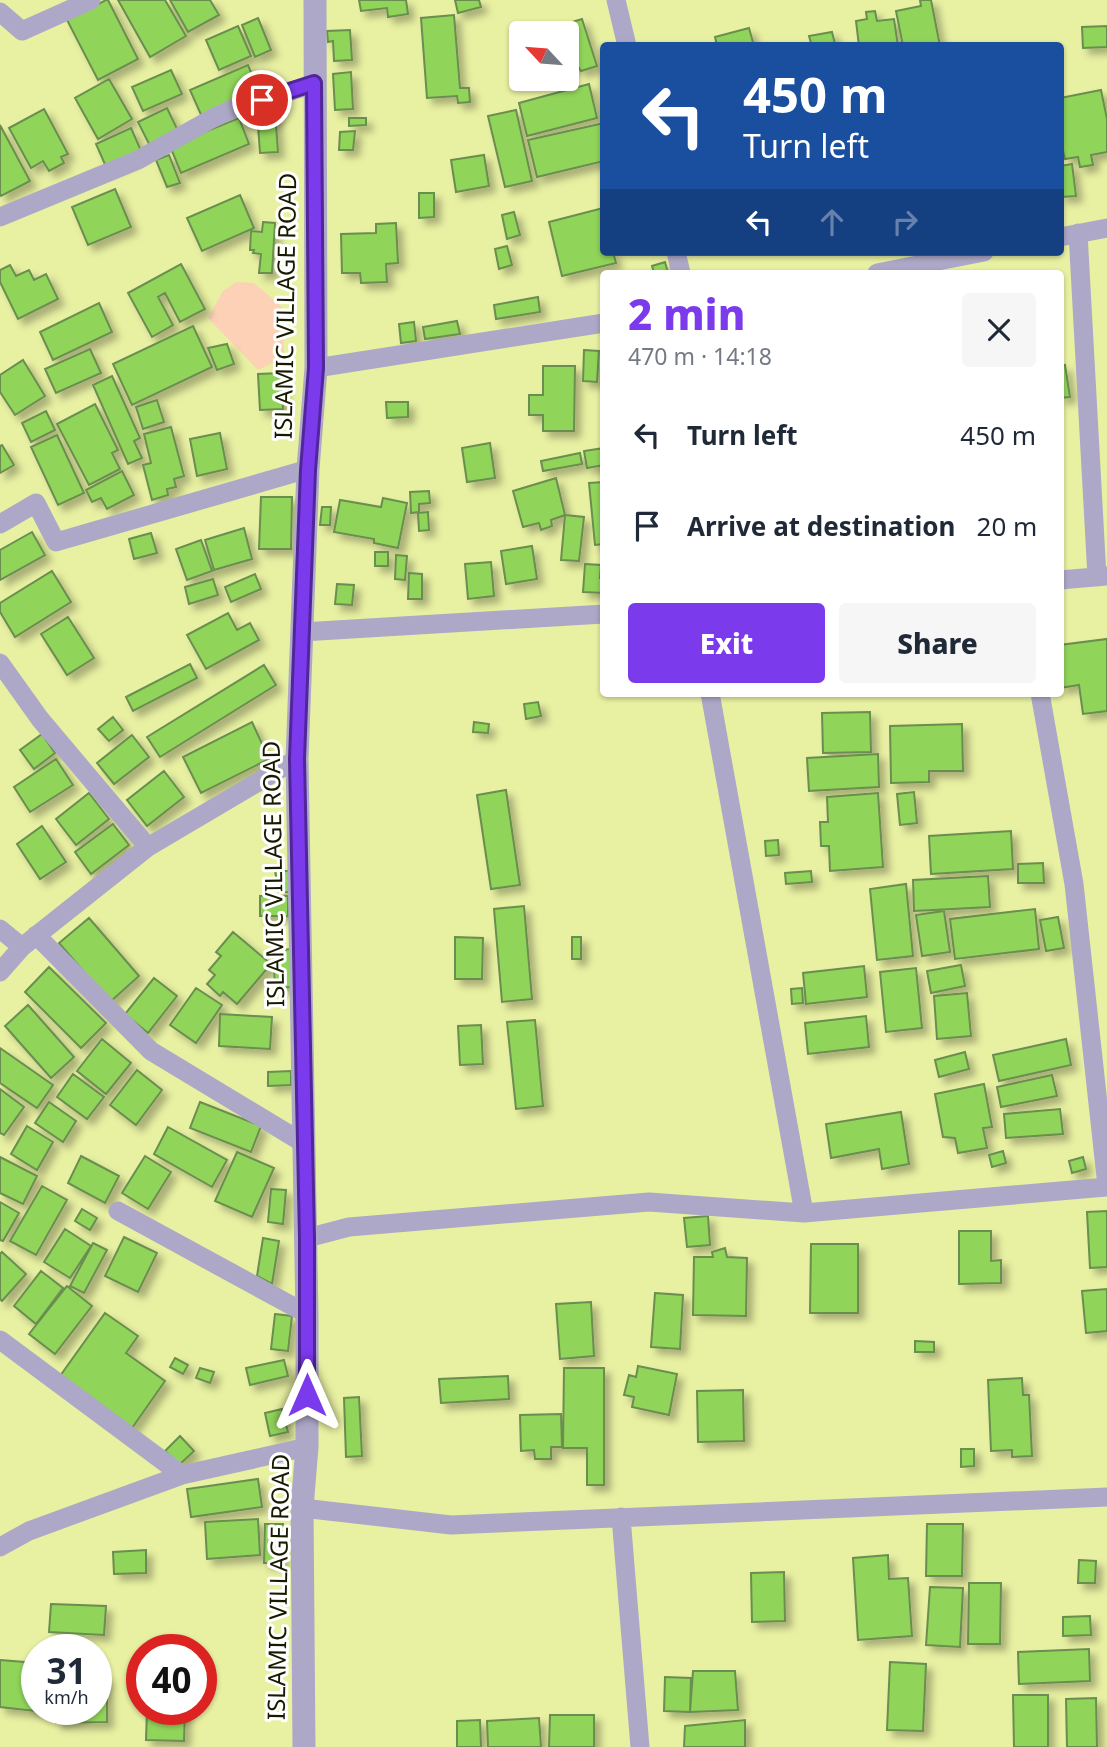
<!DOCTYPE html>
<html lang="en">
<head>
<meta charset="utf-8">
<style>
	body { margin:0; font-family:"Noto Sans",sans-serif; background:#f6f6f7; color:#1f2937; height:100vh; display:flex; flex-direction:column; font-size:26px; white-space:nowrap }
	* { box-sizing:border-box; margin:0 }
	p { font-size:23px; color:#747a83 }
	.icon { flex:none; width:38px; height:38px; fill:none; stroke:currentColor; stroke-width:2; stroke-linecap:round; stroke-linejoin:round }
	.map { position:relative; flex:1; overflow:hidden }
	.sheet { position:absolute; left:600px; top:270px; width:464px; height:427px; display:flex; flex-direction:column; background:#fff; border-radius:7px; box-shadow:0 2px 5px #0004 }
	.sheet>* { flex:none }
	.hud { position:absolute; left:600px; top:42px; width:464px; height:214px; border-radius:7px; box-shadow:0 2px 5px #0004; background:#1a4fa0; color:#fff; overflow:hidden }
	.needle { width:46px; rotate:296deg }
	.tools { position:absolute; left:509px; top:21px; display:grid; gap:14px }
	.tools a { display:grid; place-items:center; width:70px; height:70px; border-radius:7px; background:#fff; box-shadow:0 2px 5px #0004; font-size:35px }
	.speed { position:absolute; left:21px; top:1634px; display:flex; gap:14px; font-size:35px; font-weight:700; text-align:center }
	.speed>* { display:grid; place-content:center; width:91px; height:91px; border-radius:50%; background:#fff; box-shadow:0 2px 5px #0004; line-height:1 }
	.speed small { font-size:18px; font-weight:400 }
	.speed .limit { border:10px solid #d22; background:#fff; color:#111 }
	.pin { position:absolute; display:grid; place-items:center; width:60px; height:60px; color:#fff; margin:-30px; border:4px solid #fff; border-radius:50%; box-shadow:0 2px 7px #0007 }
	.me { position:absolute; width:77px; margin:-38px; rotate:0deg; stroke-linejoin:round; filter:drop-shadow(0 0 5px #0008) }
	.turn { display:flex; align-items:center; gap:24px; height:147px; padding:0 28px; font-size:32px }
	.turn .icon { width:91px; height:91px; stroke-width:2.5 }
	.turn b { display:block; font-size:49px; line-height:60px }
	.lanes { display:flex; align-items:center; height:66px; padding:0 28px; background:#0003; justify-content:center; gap:35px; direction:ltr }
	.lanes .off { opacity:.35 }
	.round { display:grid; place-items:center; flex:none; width:74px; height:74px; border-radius:7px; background:#f6f6f7 }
	.head { display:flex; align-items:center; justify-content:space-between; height:119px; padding:0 28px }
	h1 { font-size:42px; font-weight:800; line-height:52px; color:#7c3aed }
	.primary-button { display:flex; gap:14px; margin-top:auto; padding:14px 28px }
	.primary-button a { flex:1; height:80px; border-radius:7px; background:#7c3aed; color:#fff; font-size:28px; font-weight:800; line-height:80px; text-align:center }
	.primary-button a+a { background:#f6f6f7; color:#1f2937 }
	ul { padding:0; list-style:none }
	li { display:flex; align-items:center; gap:21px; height:91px; padding:0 28px }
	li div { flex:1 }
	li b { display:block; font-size:26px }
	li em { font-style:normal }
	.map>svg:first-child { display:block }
</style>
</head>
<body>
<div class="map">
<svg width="1107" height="1747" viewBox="0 0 1107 1747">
	<defs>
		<filter id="shadow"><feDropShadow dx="6" dy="6" stdDeviation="3.5" flood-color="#0004"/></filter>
	</defs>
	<rect width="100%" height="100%" fill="#e8f0a2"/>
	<path fill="#fcd1b6" d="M 236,282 L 254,283 L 282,307 L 284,357 L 258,370 L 208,318 L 223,291 Z"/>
	<path fill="#91d45a" stroke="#6a8e4f" stroke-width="2" filter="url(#shadow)" d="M 106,0 L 108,0 L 138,59 L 98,80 L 67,20 Z
		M 118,0 L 165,0 L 186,36 L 150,57 Z
		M 170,0 L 210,0 L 219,15 L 188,32 Z
		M 359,0 L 406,0 L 408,14 L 388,17 L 387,8 L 361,11 Z
		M 455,0 L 479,0 L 481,7 L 458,13 Z
		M 920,0 L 931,0 L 940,46 L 903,46 L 896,11 L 921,6 Z
		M 875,11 L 877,21 L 894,19 L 898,46 L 859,46 L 856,21 L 867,19 L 866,12 Z
		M 454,15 L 460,88 L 469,88 L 470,102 L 458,103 L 457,96 L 427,98 L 421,18 Z
		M 258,18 L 271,50 L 255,57 L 242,25 Z
		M 582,19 L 597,66 L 581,71 L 577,65 L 567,68 L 567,33 L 536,33 Z
		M 238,26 L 251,56 L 219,70 L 206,40 Z
		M 1107,26 L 1107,47 L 1083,48 L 1082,27 Z
		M 749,28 L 754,46 L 717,46 L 715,37 Z
		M 350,30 L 352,60 L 334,61 L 333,41 L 328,42 L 327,31 Z
		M 832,32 L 835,44 L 841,43 L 842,46 L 796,46 L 811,43 L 809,36 Z
		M 248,65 L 259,92 L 202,117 L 190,90 Z
		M 171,70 L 182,94 L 143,111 L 132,87 Z
		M 351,72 L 353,109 L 335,110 L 333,74 Z
		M 109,79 L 132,119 L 98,139 L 75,98 Z
		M 589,84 L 597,118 L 527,136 L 519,103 Z
		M 1101,90 L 1107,119 L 1107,152 L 1091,155 L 1093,165 L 1080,167 L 1078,157 L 1065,159 L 1060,138 L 1060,98 Z
		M 167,108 L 180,135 L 152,150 L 138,122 Z
		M 44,109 L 68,154 L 61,157 L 64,163 L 49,171 L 43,161 L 31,168 L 9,128 Z
		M 516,110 L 532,181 L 505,187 L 488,116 Z
		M 275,111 L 278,152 L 260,153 L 257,112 Z
		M 239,118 L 249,144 L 181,173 L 170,146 Z
		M 349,118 L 366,118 L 366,125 L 349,126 Z
		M 604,123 L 604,161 L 537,177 L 528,140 Z
		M 0,125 L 30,181 L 1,196 L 0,194 Z
		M 131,128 L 142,153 L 107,169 L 96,144 Z
		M 355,131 L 353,150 L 339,150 L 340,132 Z
		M 169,155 L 180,183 L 167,187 L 156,160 Z
		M 484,155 L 489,186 L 456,192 L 451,160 Z
		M 1072,164 L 1076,196 L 1061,197 L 1060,166 Z
		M 115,189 L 131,227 L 88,245 L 72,207 Z
		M 419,193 L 434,193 L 434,217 L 419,218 Z
		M 240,195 L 254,228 L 202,251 L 187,218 Z
		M 603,208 L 604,252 L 613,252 L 616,263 L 562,276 L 549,222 Z
		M 514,212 L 520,235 L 507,239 L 502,215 Z
		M 263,222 L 275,223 L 272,273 L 259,273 L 261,254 L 253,253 L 254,250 L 250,250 L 251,231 L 262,232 Z
		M 396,223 L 398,263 L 386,264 L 387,282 L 361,283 L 360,273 L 342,273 L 341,234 L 376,233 L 376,224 Z
		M 507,246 L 512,265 L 499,269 L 495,249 Z
		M 665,262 L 668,273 L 654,273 L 652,266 Z
		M 181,264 L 205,309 L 180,322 L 165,293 L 158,297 L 173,325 L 152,337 L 128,293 Z
		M 10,265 L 16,276 L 29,270 L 34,280 L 46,274 L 58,299 L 18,319 L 0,282 L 0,270 Z
		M 538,297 L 540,312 L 496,319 L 494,305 Z
		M 99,303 L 112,332 L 53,360 L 40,332 Z
		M 457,321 L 460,334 L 425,339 L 423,327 Z
		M 414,322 L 416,341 L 401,343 L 399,324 Z
		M 193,326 L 212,367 L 132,405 L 113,364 Z
		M 227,344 L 234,364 L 217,370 L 208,348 Z
		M 90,349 L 101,373 L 56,393 L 45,369 Z
		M 584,350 L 599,351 L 597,382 L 583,381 Z
		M 23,360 L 45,396 L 15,415 L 0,392 L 0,375 Z
		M 1065,365 L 1070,397 L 1060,398 L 1060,366 Z
		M 543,366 L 575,366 L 574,431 L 543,431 L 543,415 L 529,415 L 529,395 L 543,395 Z
		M 282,373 L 283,409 L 260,410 L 258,374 Z
		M 112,376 L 140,438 L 134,441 L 142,458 L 128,464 L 93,385 Z
		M 157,400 L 164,422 L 143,429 L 136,407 Z
		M 386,402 L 408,402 L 408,417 L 387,418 Z
		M 95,404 L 118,450 L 112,453 L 120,469 L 89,485 L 57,424 Z
		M 46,411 L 55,430 L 31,442 L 22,423 Z
		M 171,427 L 184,476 L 174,479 L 176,487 L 167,489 L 168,495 L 152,500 L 143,465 L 151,463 L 144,434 Z
		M 220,433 L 227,469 L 197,476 L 190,439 Z
		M 57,435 L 84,493 L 58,505 L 31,447 Z
		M 490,443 L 495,478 L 467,482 L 462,448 Z
		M 2,445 L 14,465 L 0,473 L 0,446 Z
		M 604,448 L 604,465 L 587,468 L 584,451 Z
		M 580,453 L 582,464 L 543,471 L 541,461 Z
		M 122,471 L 134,495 L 107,509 L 101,498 L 92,502 L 86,490 Z
		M 556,478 L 565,515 L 551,520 L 552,526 L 541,530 L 539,523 L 523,527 L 513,491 Z
		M 604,482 L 604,544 L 595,545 L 589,483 Z
		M 429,491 L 430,503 L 419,504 L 419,512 L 411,513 L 410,492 Z
		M 261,497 L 292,497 L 291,549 L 259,549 Z
		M 383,498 L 407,503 L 398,548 L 374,543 L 374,539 L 334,532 L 340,500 L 381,507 Z
		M 322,507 L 331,507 L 330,525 L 320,525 Z
		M 428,512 L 429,530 L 419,531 L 418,513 Z
		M 565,515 L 584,517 L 579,561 L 561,560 Z
		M 244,528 L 252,559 L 214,570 L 205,540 Z
		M 32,532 L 45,555 L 0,580 L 0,550 Z
		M 151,533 L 157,553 L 134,559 L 129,539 Z
		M 201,540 L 212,571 L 187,580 L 176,549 Z
		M 532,546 L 537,579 L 506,584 L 501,551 Z
		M 375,552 L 388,552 L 388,566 L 375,566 Z
		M 396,555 L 407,556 L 405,580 L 395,579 Z
		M 491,562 L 494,596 L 468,599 L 465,564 Z
		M 585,564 L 601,565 L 600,578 L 604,578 L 604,593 L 583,592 Z
		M 52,571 L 71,602 L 15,637 L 0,612 L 0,603 Z
		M 409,573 L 422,574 L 422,599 L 408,599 Z
		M 255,574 L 261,589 L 231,602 L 225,587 Z
		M 213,579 L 218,595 L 189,604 L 185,587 Z
		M 337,584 L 354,585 L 352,605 L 335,604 Z
		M 228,613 L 237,630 L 250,623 L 259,640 L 206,669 L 187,635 Z
		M 68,617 L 94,658 L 67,675 L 41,634 Z
		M 1107,639 L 1107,711 L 1083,714 L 1079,685 L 1060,688 L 1060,645 Z
		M 190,664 L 197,678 L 133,711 L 126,697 Z
		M 264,665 L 276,685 L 160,757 L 147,737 Z
		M 538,702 L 541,716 L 526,719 L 524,704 Z
		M 870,712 L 871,752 L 823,753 L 822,713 Z
		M 113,717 L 123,730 L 109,741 L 98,729 Z
		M 252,722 L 269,759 L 201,793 L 183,757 Z
		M 474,722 L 489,724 L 488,733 L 473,732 Z
		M 962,724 L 963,771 L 929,771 L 929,782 L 891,783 L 890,726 Z
		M 42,734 L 55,753 L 34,769 L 20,750 Z
		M 132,735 L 149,757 L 114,784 L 97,763 Z
		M 878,754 L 879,787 L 809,791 L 807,758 Z
		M 56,759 L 73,785 L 30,812 L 14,787 Z
		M 164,771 L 184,797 L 147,826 L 127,800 Z
		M 506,790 L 520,885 L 491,889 L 477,795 Z
		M 914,792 L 917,823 L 900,825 L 897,794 Z
		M 89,793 L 109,819 L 76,845 L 56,819 Z
		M 878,793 L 883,867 L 830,871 L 829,846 L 821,846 L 820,822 L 828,822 L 827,797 Z
		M 113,824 L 129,845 L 91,874 L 75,852 Z
		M 42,826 L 66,862 L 40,879 L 17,844 Z
		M 1011,831 L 1013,869 L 931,874 L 929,836 Z
		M 778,840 L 779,855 L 766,856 L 765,841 Z
		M 1043,863 L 1044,883 L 1018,883 L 1018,864 Z
		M 275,871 L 290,871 L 290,892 L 279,892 Z
		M 811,871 L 812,882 L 786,884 L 785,873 Z
		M 988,876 L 990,907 L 914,911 L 913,880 Z
		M 906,884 L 913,956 L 877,960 L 870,889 Z
		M 260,896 L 288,896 L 288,916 L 260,916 Z
		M 524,906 L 532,999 L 502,1002 L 494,909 Z
		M 1035,909 L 1039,949 L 955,959 L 950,919 Z
		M 944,911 L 950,952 L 922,956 L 916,915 Z
		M 1058,917 L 1064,948 L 1046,951 L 1040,920 Z
		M 89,918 L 139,976 L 110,1002 L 59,943 Z
		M 233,932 L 271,964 L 237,1004 L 223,992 L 220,996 L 207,984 L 215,975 L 209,970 L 221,956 L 216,952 Z
		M 455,937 L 483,938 L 482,979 L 455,979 Z
		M 572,937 L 581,937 L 581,959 L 572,959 Z
		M 290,949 L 292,987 L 275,988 L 273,951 Z
		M 961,965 L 965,986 L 931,993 L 927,971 Z
		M 864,966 L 867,997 L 806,1004 L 803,973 Z
		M 49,967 L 106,1023 L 81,1048 L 25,992 Z
		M 916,968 L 922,1028 L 886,1032 L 880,972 Z
		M 154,978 L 177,996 L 148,1033 L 125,1014 Z
		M 196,988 L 222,1005 L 196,1043 L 170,1025 Z
		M 802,988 L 803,1003 L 792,1004 L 791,989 Z
		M 967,993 L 971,1036 L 937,1039 L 934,996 Z
		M 28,1005 L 74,1057 L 51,1078 L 5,1026 Z
		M 220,1014 L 272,1017 L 270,1049 L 219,1046 Z
		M 866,1016 L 869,1047 L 808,1054 L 805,1023 Z
		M 535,1020 L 543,1106 L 516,1109 L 507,1022 Z
		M 481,1025 L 483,1064 L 460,1065 L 458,1026 Z
		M 102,1039 L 131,1063 L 106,1094 L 77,1071 Z
		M 1066,1039 L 1071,1065 L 999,1081 L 993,1055 Z
		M 0,1048 L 53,1085 L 37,1108 L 0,1083 Z
		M 965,1052 L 969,1069 L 939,1077 L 935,1060 Z
		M 137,1070 L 162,1090 L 136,1125 L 110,1105 Z
		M 291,1071 L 291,1085 L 268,1086 L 268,1072 Z
		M 73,1074 L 104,1097 L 87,1119 L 57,1097 Z
		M 1052,1075 L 1057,1096 L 1001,1107 L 997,1087 Z
		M 984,1084 L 992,1127 L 983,1128 L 987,1148 L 958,1153 L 955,1138 L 943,1137 L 935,1094 Z
		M 0,1089 L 24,1107 L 4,1135 L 0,1133 Z
		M 49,1102 L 76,1121 L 63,1142 L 35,1123 Z
		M 200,1102 L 261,1126 L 251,1152 L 190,1128 Z
		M 1060,1109 L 1063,1134 L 1006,1138 L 1004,1114 Z
		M 901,1112 L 909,1164 L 882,1169 L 879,1149 L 831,1158 L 826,1124 Z
		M 27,1126 L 53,1142 L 37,1170 L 11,1154 Z
		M 168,1127 L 227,1160 L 212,1187 L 154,1154 Z
		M 1003,1151 L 1006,1163 L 992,1167 L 989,1155 Z
		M 237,1152 L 274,1168 L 252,1217 L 215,1201 Z
		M 81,1156 L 119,1176 L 105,1203 L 68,1183 Z
		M 145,1156 L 171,1172 L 148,1209 L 122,1193 Z
		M 0,1157 L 37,1176 L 23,1204 L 0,1193 Z
		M 1083,1157 L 1086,1169 L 1072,1173 L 1069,1161 Z
		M 42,1186 L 67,1200 L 36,1255 L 10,1241 Z
		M 271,1189 L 286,1190 L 283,1224 L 268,1222 Z
		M 0,1202 L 19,1213 L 3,1241 L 0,1240 Z
		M 82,1209 L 97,1218 L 90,1230 L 75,1221 Z
		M 1107,1211 L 1107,1267 L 1090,1268 L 1087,1212 Z
		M 708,1216 L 710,1245 L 687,1247 L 684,1218 Z
		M 65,1229 L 91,1246 L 70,1278 L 44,1262 Z
		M 959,1231 L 991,1231 L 991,1261 L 1001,1260 L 1001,1283 L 959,1284 Z
		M 124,1237 L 157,1253 L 138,1292 L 105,1276 Z
		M 263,1238 L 279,1241 L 272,1284 L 257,1276 Z
		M 93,1243 L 107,1250 L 84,1293 L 70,1286 Z
		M 811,1244 L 858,1244 L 858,1313 L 810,1313 Z
		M 725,1248 L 727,1257 L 747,1258 L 746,1316 L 693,1315 L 694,1257 L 713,1257 L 712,1252 Z
		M 2,1252 L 26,1274 L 2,1301 L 0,1299 L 0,1254 Z
		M 41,1271 L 63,1288 L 36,1324 L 14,1306 Z
		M 67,1286 L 92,1306 L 55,1354 L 29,1334 Z
		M 1107,1289 L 1107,1331 L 1086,1333 L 1082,1291 Z
		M 655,1293 L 683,1295 L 680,1349 L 651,1347 Z
		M 591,1302 L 594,1356 L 560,1359 L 556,1304 Z
		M 105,1313 L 138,1336 L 126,1353 L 165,1381 L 132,1428 L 60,1376 Z
		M 275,1314 L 292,1316 L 288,1351 L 271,1349 Z
		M 915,1341 L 934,1342 L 934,1352 L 915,1352 Z
		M 175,1358 L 188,1365 L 183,1374 L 170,1367 Z
		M 284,1360 L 288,1376 L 250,1385 L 246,1368 Z
		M 638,1366 L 677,1374 L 669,1415 L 632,1407 L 634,1397 L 624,1395 L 629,1375 L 636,1377 Z
		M 200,1368 L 214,1372 L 210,1383 L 196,1378 Z
		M 564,1368 L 604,1368 L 604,1485 L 587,1485 L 587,1448 L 563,1448 Z
		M 508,1376 L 509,1399 L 441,1403 L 439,1379 Z
		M 1022,1378 L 1023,1395 L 1029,1395 L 1032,1456 L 1012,1457 L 1012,1450 L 991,1451 L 988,1380 Z
		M 743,1390 L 744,1441 L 698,1442 L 697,1391 Z
		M 359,1397 L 362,1456 L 346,1457 L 344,1398 Z
		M 282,1409 L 288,1432 L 270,1436 L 265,1413 Z
		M 561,1414 L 562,1447 L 551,1447 L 551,1459 L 535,1459 L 534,1450 L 521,1451 L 520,1415 Z
		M 180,1436 L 194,1451 L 179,1465 L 165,1451 Z
		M 961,1449 L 974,1449 L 974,1466 L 961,1467 Z
		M 258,1479 L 262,1507 L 191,1517 L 187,1489 Z
		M 258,1519 L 260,1555 L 207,1559 L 205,1522 Z
		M 265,1524 L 283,1524 L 282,1563 L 264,1563 Z
		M 927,1524 L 963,1524 L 962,1576 L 926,1576 Z
		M 146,1550 L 146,1573 L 114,1574 L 113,1552 Z
		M 888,1555 L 889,1579 L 908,1578 L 912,1636 L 858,1640 L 853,1558 Z
		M 1079,1560 L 1096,1561 L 1095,1583 L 1078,1583 Z
		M 784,1572 L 785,1621 L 752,1622 L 751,1573 Z
		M 969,1583 L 1001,1583 L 1000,1644 L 968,1644 Z
		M 930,1587 L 963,1588 L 960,1647 L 926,1645 Z
		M 51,1604 L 106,1606 L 104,1635 L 49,1632 Z
		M 1090,1616 L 1091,1635 L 1063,1636 L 1063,1617 Z
		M 1089,1649 L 1090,1681 L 1019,1684 L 1018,1652 Z
		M 0,1660 L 37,1663 L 35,1711 L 0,1707 Z
		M 890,1662 L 926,1664 L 923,1731 L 887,1730 Z
		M 693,1671 L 735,1671 L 738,1710 L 690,1712 Z
		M 107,1676 L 107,1722 L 56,1723 L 56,1710 L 96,1710 L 96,1677 Z
		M 665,1677 L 691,1678 L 690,1712 L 664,1711 Z
		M 1013,1695 L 1048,1695 L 1048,1747 L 1014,1747 Z
		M 1096,1698 L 1097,1747 L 1067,1747 L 1066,1699 Z
		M 147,1710 L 185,1710 L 184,1741 L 146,1740 Z
		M 550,1715 L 594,1715 L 594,1747 L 549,1747 Z
		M 539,1718 L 541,1747 L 488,1747 L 487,1721 Z
		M 480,1720 L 481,1747 L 457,1747 L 457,1721 Z
		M 745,1720 L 745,1747 L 684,1747 L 685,1726 Z"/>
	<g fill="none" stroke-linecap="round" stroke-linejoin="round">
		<path stroke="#ada8c7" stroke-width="19" d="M 616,0 L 627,46
			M 0,12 L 22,31 L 91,0
			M 0,217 L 138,160 L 213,118 L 235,108 L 314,84
			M 1078,233 L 1097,577
			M 1060,237 L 1107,228
			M 676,252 L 681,273
			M 877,273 L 984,252
			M 316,368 L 604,323
			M 0,524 L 36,503 L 56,542 L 308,469
			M 1060,580 L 1107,576
			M 302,632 L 604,614
			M 0,663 L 40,719 L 148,847
			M 710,693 L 804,1213
			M 1040,693 L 1074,884 L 1107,1186
			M 0,929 L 22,947
			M 36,935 L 151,1051 L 305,1144
			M 0,972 L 22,947 L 148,847 L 297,759
			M 118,1211 L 307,1314
			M 307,1238 L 349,1227 L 649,1202 L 804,1213 L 1107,1187
			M 0,1340 L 182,1475
			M 302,1508 L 451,1525 L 1107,1497
			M 621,1517 L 640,1747
			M 0,1547 L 29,1531 L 182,1475 L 307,1447"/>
		<path stroke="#ada8c7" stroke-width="23" d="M 304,1747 L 302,1508 L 307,1447 L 307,1317 L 297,759 L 308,469 L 316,368 L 315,0"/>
	</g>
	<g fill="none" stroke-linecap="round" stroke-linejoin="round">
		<defs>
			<path id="route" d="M 262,100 L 314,83 L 316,368 L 308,470 L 297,759 L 307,1238 L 307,1395"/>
		</defs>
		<use href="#route" stroke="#51269a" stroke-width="18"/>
		<use href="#route" stroke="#7c3aed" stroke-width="12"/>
	</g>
	<g text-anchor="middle" stroke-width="6" stroke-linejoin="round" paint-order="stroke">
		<g font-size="24" fill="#181a00" stroke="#fff">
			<text transform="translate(286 306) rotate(-89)" y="8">ISLAMIC VILLAGE ROAD</text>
			<text transform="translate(274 874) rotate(-91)" y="8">ISLAMIC VILLAGE ROAD</text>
			<text transform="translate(279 1587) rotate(-89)" y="8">ISLAMIC VILLAGE ROAD</text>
		</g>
	</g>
</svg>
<div class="tools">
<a><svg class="needle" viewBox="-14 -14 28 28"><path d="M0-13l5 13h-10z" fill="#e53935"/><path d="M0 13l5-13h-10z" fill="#747a83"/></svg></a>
</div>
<div class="speed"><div>31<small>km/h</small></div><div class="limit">40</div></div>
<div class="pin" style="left:262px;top:100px;background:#d93025"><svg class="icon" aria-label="arrive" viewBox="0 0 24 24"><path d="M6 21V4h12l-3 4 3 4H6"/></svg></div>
<svg class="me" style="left:307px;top:1395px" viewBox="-20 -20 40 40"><path d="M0-17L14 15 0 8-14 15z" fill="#7c3aed" stroke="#fff" stroke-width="4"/></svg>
<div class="hud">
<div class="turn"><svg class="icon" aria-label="left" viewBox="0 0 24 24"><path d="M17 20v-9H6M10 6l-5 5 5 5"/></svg><div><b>450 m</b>Turn left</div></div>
<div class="lanes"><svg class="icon" aria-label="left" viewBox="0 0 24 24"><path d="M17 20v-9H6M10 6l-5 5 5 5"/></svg><svg class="icon off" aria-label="ahead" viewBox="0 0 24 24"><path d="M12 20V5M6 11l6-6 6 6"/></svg><svg class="icon off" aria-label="right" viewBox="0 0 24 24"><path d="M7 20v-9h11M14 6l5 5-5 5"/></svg></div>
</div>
<section class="sheet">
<div class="head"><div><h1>2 min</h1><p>470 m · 14:18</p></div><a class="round"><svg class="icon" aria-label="close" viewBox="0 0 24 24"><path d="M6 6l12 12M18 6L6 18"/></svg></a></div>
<ul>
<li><svg class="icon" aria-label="left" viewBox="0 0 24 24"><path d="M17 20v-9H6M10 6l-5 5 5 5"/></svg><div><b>Turn left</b></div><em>450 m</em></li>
<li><svg class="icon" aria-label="arrive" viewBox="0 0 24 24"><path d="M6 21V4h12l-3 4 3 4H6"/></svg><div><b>Arrive at destination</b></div><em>20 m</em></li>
</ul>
<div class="primary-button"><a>Exit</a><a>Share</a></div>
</section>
</div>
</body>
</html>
